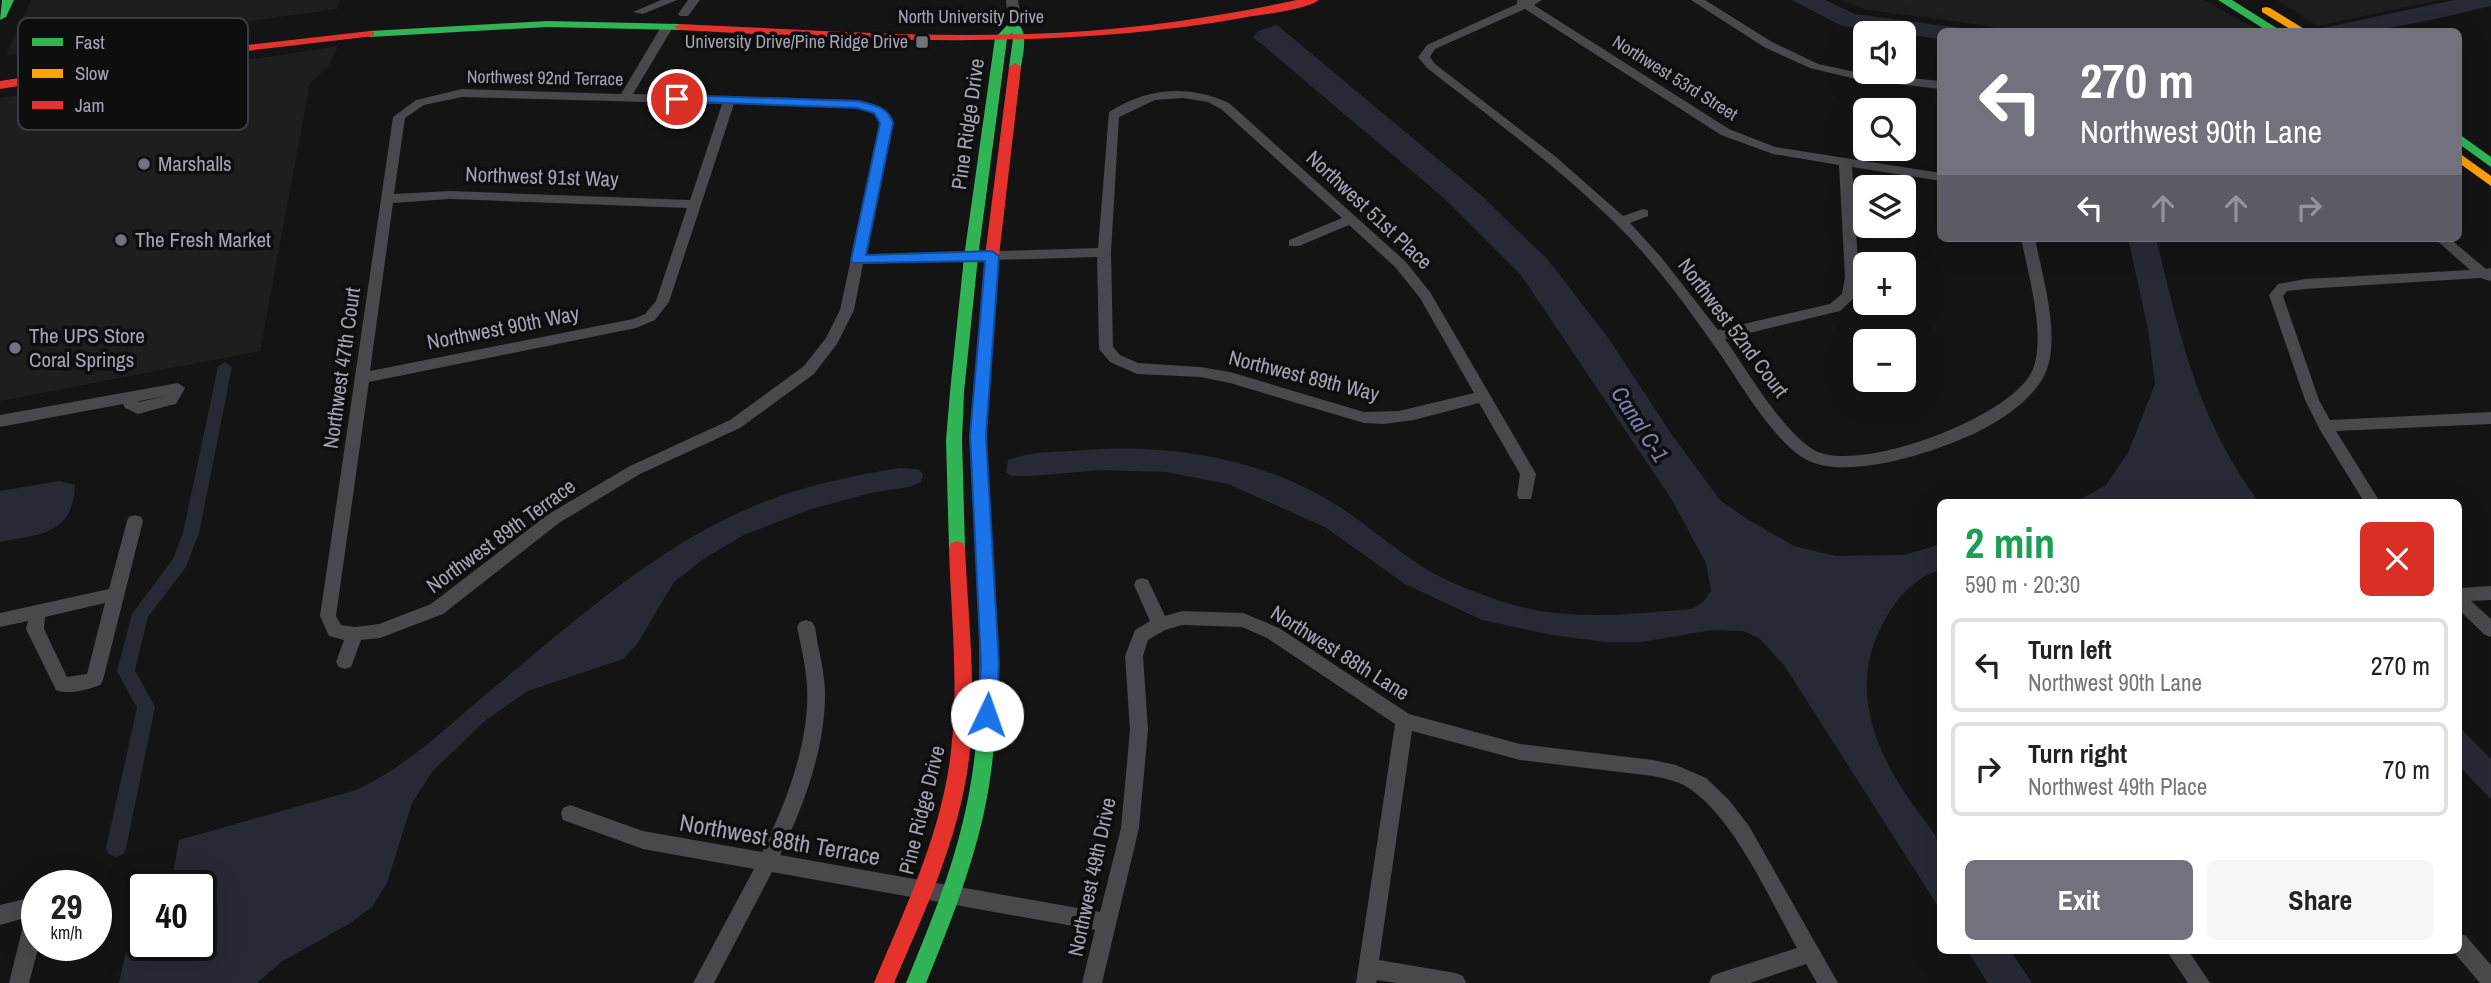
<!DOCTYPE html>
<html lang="en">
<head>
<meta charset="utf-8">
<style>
	body { margin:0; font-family:"Archivo Narrow",sans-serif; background:#f6f6f6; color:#222; height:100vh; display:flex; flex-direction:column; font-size:26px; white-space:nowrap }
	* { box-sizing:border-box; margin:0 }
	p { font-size:23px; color:#767676 }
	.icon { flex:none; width:38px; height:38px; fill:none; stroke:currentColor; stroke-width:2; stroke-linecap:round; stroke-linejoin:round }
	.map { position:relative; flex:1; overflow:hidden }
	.drawer { position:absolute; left:1937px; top:499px; width:525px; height:455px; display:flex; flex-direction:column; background:#fff; border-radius:10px; box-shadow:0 7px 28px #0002 }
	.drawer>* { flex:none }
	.hud { position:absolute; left:1937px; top:28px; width:525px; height:214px; border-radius:10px; box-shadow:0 7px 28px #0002; background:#72727d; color:#fff; overflow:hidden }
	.controls { position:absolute; left:1853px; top:21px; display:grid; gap:14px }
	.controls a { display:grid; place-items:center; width:63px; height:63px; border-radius:10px; background:#fff; box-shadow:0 7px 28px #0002; font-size:35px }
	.speed { position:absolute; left:21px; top:870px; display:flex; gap:14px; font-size:35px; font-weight:700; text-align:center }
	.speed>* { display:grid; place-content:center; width:91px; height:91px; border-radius:50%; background:#fff; box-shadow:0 7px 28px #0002; line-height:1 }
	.speed small { font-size:18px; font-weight:400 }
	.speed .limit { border:4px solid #111; border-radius:10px; background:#fff; color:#111 }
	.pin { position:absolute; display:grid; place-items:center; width:60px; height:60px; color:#fff; margin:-30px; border:4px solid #fff; border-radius:50%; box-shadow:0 2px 7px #0007 }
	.me { position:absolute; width:77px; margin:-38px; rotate:3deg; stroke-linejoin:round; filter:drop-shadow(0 0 5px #0008) }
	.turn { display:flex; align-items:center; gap:24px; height:147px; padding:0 28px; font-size:32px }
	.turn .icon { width:91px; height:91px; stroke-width:2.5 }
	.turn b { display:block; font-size:49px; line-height:60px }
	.lanes { display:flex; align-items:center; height:66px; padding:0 28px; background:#0003; justify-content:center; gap:35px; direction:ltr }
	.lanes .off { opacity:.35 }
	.round { display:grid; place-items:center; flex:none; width:74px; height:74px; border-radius:10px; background:#f6f6f6 }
	.head { display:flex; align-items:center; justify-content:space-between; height:119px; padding:0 28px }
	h1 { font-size:42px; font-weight:800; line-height:52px; color:#1e9e55 }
	.primary-button { display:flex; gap:14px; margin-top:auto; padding:14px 28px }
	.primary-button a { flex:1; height:80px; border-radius:10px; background:#72727d; color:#fff; font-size:28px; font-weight:800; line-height:80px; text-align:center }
	.primary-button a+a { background:#f6f6f6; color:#222 }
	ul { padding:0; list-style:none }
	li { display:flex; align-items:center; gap:21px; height:94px; margin:0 14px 10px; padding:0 14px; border:4px solid #e0e0e0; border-radius:10px }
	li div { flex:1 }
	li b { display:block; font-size:26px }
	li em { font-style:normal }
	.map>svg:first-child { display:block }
</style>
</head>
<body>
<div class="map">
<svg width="2491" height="983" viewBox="0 0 2491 983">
	<rect width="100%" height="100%" fill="#141414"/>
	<path fill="#1e1e1f" d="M 31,0 L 339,0 L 337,9 L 6,55 Z
		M 1841,0 L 2204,0 L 2260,31 L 2011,31 L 1982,25 L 1867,10 Z
		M 2277,0 L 2439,0 L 2317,26 Z
		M 338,46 L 328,67 L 310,83 L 260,351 L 0,401 L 0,98 Z"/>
	<path fill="#272a35" d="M 1792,0 L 1825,0 L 1855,14 L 1983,31 L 1941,32 L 1941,39 L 1842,26 Z
		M 2454,0 L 2491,0 L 2491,6 C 2459,13 2347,43 2323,28 Z
		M 1277,25 L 1482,196 L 1548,260 L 1609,339 L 1672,435 L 1720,500 L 1747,519 L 1794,546 L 1836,556 L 1904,555 L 1941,544 L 1941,569 C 1912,579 1894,601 1881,627 C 1850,690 1874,748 1911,802 C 1918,813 1937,834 1941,847 C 1945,862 1941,894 1941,911 L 1784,665 L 1759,638 L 1743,631 L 1712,630 L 1642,642 L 1606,642 L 1552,635 L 1482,620 L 1405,584 L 1325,527 L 1228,484 L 1166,472 L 1100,470 L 1032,476 L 1011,476 L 1006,472 L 1008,460 C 1028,452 1050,452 1071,451 C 1162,442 1260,456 1338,506 C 1366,524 1392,547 1420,565 C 1442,580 1472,591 1497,600 C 1562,623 1626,614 1692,609 L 1704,601 L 1711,591 L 1706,563 L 1672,500 L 1521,275 L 1445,199 L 1253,37 L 1258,31 Z
		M 2128,238 L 2156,238 C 2180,335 2197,420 2259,502 L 2076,502 L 2106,485 L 2128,453 L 2155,384 L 2148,329 Z
		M 898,468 L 918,469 L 923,474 L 921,482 L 909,487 L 875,492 L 811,509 L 744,535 L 705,558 L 674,582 L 637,644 L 623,659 L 528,691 L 486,720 L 432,772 L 412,803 L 387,883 L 372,907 L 349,924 L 281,962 L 257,983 L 119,983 L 130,932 L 142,925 L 142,945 L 201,945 L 201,886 L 171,885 L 179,840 L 356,790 C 409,766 452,722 497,685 C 578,618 660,544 759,504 C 802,486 852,476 898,468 Z
		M 60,481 L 75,485 C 73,535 40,534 0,542 L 0,491 Z
		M 2459,727 L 2491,759 L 2491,799 L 2459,766 Z
		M 1967,950 L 2010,950 L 2032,983 L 1988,983 Z"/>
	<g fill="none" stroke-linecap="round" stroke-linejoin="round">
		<path fill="#272a35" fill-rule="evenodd" d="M 225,362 L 232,367 L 199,533 L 186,567 L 148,617 L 135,670 L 155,707 L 126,848 L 123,854 L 116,857 L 109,854 L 106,848 L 137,708 L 117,671 L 132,614 L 173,559 L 183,533 L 218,367 Z"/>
		<path fill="#48484d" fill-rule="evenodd" d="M 661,0 L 677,0 L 643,14 L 633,12 Z
			M 688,0 L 700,0 L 688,16 L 680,16 L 678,14 Z
			M 1006,0 L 1018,0 L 1021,16 L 1018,26 L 1008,24 Z
			M 1517,0 L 1542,0 L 1534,5 L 1729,129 L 1775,147 L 1941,173 L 1941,181 L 1852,167 L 1859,277 L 1856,296 L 1840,311 L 1725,339 C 1747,370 1782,431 1814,450 C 1858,475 2014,417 2033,369 C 2046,334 2028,274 2021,238 L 2035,238 C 2042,275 2060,333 2047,369 C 2039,393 2009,415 1987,427 C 1947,449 1852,481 1809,461 C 1776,446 1739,381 1718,351 C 1687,307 1654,261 1615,223 C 1557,166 1491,118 1427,68 L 1418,57 L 1427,45 L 1517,4 ZM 1525,9 L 1721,135 L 1773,154 L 1839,165 L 1845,277 L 1842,294 L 1830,304 L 1718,330 L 1661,257 L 1630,223 L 1648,216 L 1648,210 L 1643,209 L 1623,216 L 1556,157 L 1435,64 L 1430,57 L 1435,49 Z
			M 1691,0 L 1705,0 L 1772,42 L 1818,64 L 1860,73 L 1941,81 L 1941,89 L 1860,80 L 1810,68 L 1764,47 Z
			M 667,24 L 673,27 L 633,94 L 858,100 C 873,104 886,107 892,123 L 865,255 L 1098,248 L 1109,112 C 1146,88 1189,84 1229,103 L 1405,261 L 1430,292 L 1536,474 L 1531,499 L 1519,499 L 1517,495 L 1520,474 L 1479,403 L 1414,420 L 1384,424 L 1364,423 L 1230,383 L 1200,377 L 1137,374 L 1110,362 L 1099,349 L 1097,257 L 863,264 L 854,310 L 837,344 L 814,374 L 740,428 L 640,474 L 559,523 L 443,614 L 380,638 L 361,640 L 351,667 L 345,669 L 339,667 L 336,662 L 344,640 L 329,636 L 320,616 L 393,117 L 416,100 L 462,89 L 621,94 L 661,27 ZM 462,97 L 722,104 L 690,200 L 450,191 L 394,194 L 405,118 L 424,105 ZM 1183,98 L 1208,102 L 1221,109 L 1342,218 L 1289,240 L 1289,246 L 1299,246 L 1349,225 L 1395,267 L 1420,298 L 1474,393 L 1399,411 L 1364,412 L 1230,372 L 1200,367 L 1138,363 L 1120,355 L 1113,347 L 1111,252 L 1119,117 L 1155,100 ZM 734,104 L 857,108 C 867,110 876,113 880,123 L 840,310 L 826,338 L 804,366 L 730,420 L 630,466 L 547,515 L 431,604 L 379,624 L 355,627 L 341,625 L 336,616 L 369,382 L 636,328 L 655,320 L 669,302 ZM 450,199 L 687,208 L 656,301 L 645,314 L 633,319 L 370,371 L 393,203 Z
			M 2434,238 L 2449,238 L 2486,269 L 2491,268 L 2491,281 L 2480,278 L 2305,289 L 2287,291 L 2283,296 L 2319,400 L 2330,420 L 2491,412 L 2491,424 L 2336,431 L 2380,502 L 2364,502 L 2320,430 L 2305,400 L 2269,295 L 2278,284 L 2305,279 L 2470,270 Z
			M 178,383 L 185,388 L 176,404 L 171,405 L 138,414 L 125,408 L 123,404 L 0,427 L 0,415 ZM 166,396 L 139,402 L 138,402 L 139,401 Z
			M 135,515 L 141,517 L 143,521 L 103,680 L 100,685 C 88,690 68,695 56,690 L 26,629 L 28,621 L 0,627 L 0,613 L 109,589 L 127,521 L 129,517 ZM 105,603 L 87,674 L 67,677 L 44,629 L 45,617 Z
			M 1142,578 L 1148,580 L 1165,616 L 1182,611 L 1243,613 L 1279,628 L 1409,714 L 1520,744 L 1653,760 L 1676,765 L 1706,778 L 1729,800 L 1749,826 L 1838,983 L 1817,983 L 1806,964 L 1750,983 L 1709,983 L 1712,976 L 1719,973 L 1797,948 C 1770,900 1737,824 1693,791 C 1682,782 1667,779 1653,776 L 1520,760 L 1412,731 L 1379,960 L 1456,973 L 1463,976 L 1466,983 L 1396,983 L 1377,980 L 1376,983 L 1356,983 L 1395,724 L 1267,638 L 1242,627 L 1182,625 L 1165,630 L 1148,640 L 1143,656 L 1148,730 L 1139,828 L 1102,983 L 1082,983 L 1095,930 L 772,872 L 714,983 L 693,983 L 754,869 L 643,849 L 563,820 L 561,814 L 563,808 L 570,805 L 643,831 L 762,852 C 786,803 810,742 807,686 C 806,666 801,647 797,627 L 800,622 L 806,620 L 812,622 L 815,627 C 818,648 824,669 825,691 C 826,746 804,806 780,855 L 1100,912 L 1121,828 L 1130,730 L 1125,656 L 1135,630 L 1150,621 L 1134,585 L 1136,580 Z
			M 2491,586 L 2491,600 L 2471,601 L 2491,619 L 2491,637 L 2485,635 L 2459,610 L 2459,588 Z
			M 37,896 L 39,945 L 29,983 L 9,983 L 25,918 L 0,925 L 0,905 Z
			M 2459,933 L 2466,936 L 2491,965 L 2491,983 L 2480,983 L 2452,950 L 2459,950 Z
			M 2166,950 L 2188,950 L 2210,983 L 2188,983 Z"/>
		<path fill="#30b455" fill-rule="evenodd" d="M 2,0 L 14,0 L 6,17 L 0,20 Z
			M 2218,0 L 2232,0 L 2283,32 L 2269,32 Z
			M 547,21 L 680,24 L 686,27 L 680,30 L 547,27 L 370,37 L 364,34 L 370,31 Z
			M 1014,21 C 1030,29 1023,52 1021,67 L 1015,71 L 1009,67 L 1013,38 L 1012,33 L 1007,39 L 978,257 L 964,392 L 962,440 L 965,548 L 963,553 L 951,553 L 949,548 L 946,440 L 950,392 L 964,257 L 995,38 L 1010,22 Z
			M 2459,134 L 2491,157 L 2491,167 L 2459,144 Z
			M 984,540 L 990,542 L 992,547 C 997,637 1003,729 983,817 C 970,874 948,929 926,983 L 906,983 C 928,929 951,875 964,817 C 985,729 980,637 976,547 L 978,542 Z"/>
		<path fill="#ff9f0a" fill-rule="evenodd" d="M 2266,7 L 2270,8 L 2309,32 L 2295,32 L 2262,12 L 2262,8 Z
			M 2459,153 L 2491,176 L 2491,186 L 2459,163 Z"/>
		<path fill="#e5322d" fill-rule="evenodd" d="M 1297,0 L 1319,0 C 1304,11 1261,14 1242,18 C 1055,51 868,40 680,30 L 674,27 L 680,24 C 796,29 913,38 1029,34 C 1120,31 1209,19 1297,0 Z
			M 370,31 L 374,32 L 374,36 L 204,56 L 0,89 L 0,81 L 204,50 Z
			M 1015,63 L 1021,67 L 999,256 L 986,436 L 992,547 L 990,552 L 978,552 L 976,547 L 970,436 L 985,256 L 1009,67 Z
			M 957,541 L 963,543 L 965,548 C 968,615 976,683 970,750 C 962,832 926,909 894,983 L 874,983 C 905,908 942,833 951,751 C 959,683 951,615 949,548 L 951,543 Z"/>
	</g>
	<path fill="#1a73e8" stroke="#114b97" stroke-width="2" d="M 677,95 L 858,101 C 873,105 888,106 893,123 L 866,255 L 992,251 L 999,256 L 986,436 L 999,664 L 996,715 L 994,721 L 987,723 L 981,721 L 978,715 L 981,664 L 970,436 L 985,261 L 853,263 L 851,260 L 880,123 L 874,113 L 857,108 L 673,101 L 671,99 Z"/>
	<g fill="#72727d" stroke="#0e0e0f" stroke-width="2.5">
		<rect x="915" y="35" width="14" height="14" rx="3.5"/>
		<circle cx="144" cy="164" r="7"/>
		<circle cx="121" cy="240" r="7"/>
		<circle cx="15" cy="348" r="7"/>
	</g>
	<g text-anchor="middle" stroke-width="7" stroke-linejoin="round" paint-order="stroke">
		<g font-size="18" fill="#a5a4b5" stroke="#0e0e0f">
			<text x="971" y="23">North University Drive</text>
			<text transform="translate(545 78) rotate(1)" y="6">Northwest 92nd Terrace</text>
			<text transform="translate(1675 78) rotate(32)" y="6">Northwest 53rd Street</text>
		</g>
		<g font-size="18" fill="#a5a4b5" stroke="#0e0e0f" text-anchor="end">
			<text x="908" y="48">University Drive/Pine Ridge Drive</text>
		</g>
		<g font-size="21" fill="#a5a4b5" stroke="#0e0e0f">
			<text transform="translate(968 124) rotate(-82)" y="7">Pine Ridge Drive</text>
			<text transform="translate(542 177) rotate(2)" y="7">Northwest 91st Way</text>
			<text transform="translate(1369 210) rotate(43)" y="7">Northwest 51st Place</text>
			<text transform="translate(503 328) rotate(-11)" y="7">Northwest 90th Way</text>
			<text transform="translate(1733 328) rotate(53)" y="7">Northwest 52nd Court</text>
			<text transform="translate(342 368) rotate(-82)" y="7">Northwest 47th Court</text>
			<text transform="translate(1304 376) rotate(14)" y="7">Northwest 89th Way</text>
			<text transform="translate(501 536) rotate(-36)" y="7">Northwest 89th Terrace</text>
			<text transform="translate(1340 653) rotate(32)" y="7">Northwest 88th Lane</text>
			<text transform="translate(922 810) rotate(-76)" y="7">Pine Ridge Drive</text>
			<text transform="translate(1092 877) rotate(-78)" y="7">Northwest 49th Drive</text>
		</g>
		<g font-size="21" fill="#a5a4b5" stroke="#0e0e0f" text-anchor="start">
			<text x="158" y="171">Marshalls</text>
			<text x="135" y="247">The Fresh Market</text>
			<text x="29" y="343">The UPS Store<tspan x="29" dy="24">Coral Springs</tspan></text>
		</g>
		<g font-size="23" font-style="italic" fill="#7a84b1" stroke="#0e0e0f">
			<text transform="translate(1640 424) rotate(57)" y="8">Canal C-1</text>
		</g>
		<g font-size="24" fill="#a5a4b5" stroke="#0e0e0f">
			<text transform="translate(780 840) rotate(10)" y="8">Northwest 88th Terrace</text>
		</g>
	</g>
	<rect x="18" y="18" width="230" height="112" rx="10" fill="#0e0e0f" stroke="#3b3b41" stroke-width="2"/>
	<rect x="32" y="38" width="31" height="8" fill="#30b455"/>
	<rect x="32" y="69" width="31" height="9" fill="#ff9f0a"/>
	<rect x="32" y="101" width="31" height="8" fill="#e5322d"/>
	<g font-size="19" fill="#a5a4b5">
		<text x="75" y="49">Fast</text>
		<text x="75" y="80">Slow</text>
		<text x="75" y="112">Jam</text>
	</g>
</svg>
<div class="controls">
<a><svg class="icon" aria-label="sound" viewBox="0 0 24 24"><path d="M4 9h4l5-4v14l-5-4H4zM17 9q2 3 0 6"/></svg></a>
<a><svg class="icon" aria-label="search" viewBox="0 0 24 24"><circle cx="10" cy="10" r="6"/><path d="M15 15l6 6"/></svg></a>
<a><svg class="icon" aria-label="layers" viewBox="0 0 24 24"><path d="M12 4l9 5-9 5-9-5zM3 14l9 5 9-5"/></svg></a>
<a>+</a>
<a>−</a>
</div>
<div class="speed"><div>29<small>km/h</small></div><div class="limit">40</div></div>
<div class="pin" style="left:677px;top:99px;background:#d93025"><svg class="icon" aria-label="arrive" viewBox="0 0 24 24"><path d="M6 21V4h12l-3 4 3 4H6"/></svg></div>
<svg class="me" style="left:987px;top:715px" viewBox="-20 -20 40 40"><circle r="19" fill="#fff"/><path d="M0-13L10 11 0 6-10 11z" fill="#1a73e8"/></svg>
<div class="hud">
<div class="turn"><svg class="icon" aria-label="left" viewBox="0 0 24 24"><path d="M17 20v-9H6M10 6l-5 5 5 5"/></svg><div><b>270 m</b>Northwest 90th Lane</div></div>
<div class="lanes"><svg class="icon" aria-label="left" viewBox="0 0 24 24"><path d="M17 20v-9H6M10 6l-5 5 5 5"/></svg><svg class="icon off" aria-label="ahead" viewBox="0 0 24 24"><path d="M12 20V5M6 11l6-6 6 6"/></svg><svg class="icon off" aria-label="ahead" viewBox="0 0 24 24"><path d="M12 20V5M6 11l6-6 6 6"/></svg><svg class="icon off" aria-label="right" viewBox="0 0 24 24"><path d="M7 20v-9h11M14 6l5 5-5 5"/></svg></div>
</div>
<section class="drawer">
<div class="head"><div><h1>2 min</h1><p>590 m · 20:30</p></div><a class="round" style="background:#d93025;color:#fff"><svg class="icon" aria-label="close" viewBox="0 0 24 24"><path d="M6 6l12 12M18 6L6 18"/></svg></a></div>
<ul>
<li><svg class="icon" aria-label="left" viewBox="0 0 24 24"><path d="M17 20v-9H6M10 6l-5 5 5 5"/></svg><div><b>Turn left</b><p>Northwest 90th Lane</p></div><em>270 m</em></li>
<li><svg class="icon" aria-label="right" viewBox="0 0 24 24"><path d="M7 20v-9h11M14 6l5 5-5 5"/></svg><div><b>Turn right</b><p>Northwest 49th Place</p></div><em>70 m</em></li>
</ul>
<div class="primary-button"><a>Exit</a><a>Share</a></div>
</section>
</div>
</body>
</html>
